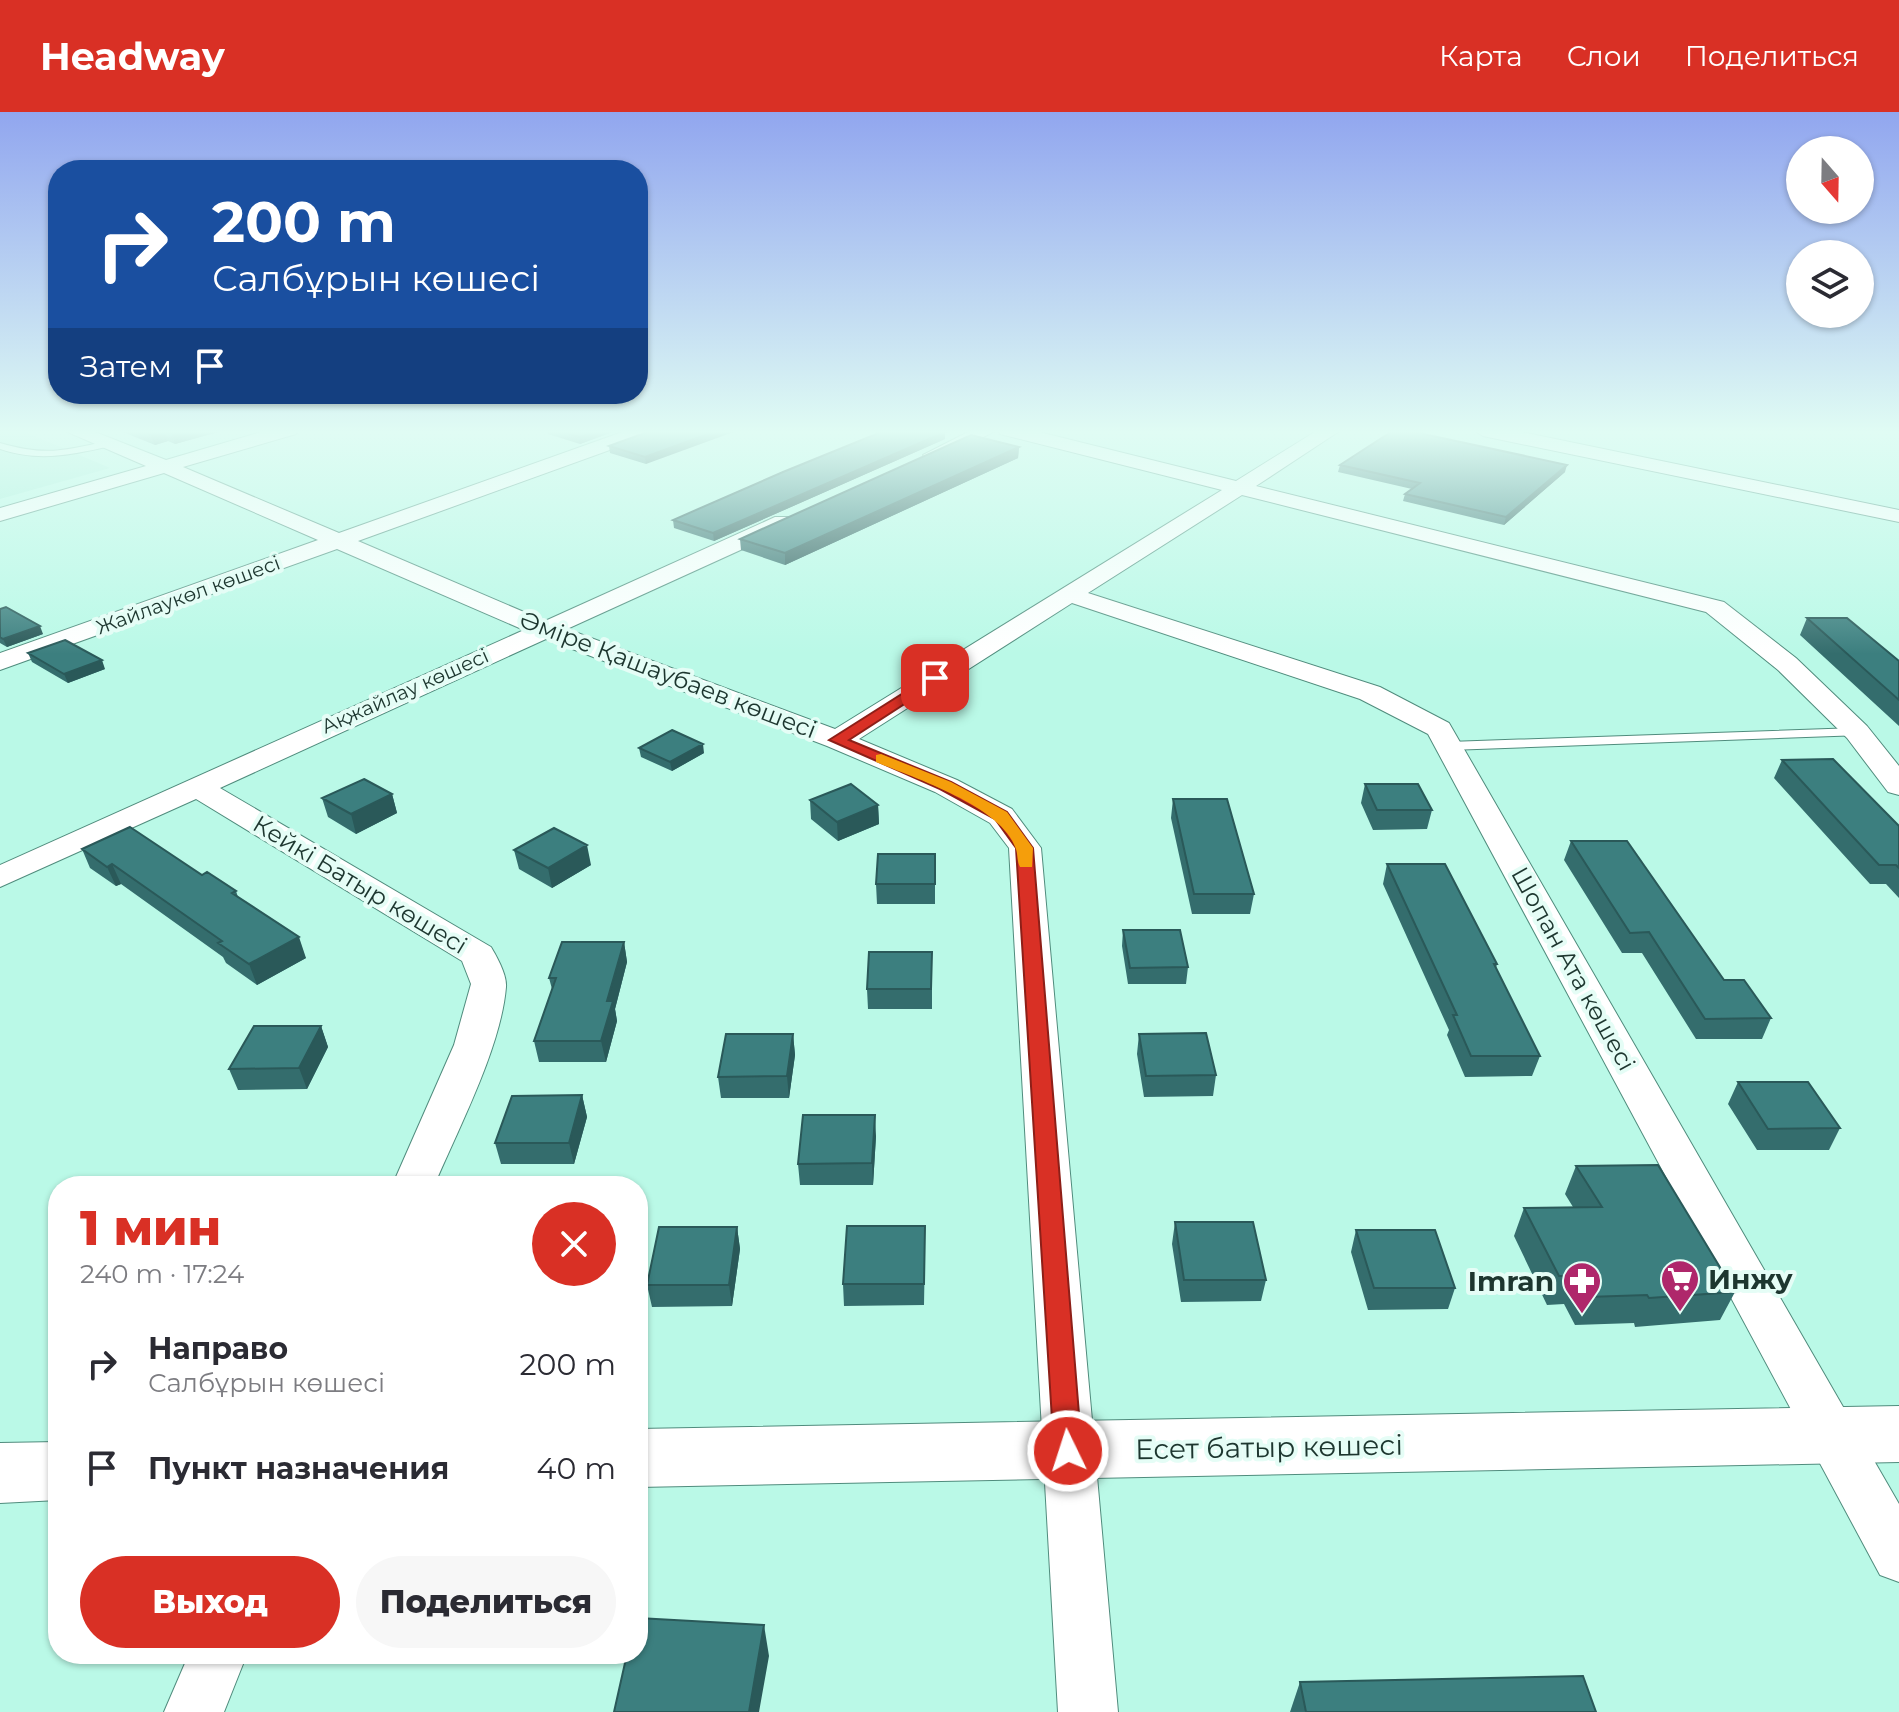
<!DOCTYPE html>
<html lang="ru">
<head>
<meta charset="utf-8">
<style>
	body { margin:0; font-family:Montserrat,sans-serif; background:#f7f7f7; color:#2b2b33; height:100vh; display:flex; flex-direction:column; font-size:30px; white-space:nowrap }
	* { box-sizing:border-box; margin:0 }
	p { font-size:26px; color:#7c7c81 }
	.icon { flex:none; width:44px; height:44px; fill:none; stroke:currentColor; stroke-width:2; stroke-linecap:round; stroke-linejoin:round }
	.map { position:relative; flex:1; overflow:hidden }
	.sheet { position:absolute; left:48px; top:1064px; width:600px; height:488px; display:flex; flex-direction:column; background:#fff; border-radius:32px; box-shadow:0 2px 6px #0004 }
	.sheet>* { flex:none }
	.hud { position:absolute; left:48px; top:48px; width:600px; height:244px; border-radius:32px; box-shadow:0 2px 6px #0004; background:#1a4fa0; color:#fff; overflow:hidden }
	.needle { width:52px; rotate:160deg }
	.controls { position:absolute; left:1786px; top:24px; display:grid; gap:16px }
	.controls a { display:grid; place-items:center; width:88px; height:88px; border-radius:50%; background:#fff; box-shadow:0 2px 6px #0004; font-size:40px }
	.pin { position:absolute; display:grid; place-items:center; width:68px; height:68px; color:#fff; margin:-34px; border-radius:16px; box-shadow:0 4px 12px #0006 }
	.me { position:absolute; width:88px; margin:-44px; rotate:356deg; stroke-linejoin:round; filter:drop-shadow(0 0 6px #0008) }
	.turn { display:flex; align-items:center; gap:28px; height:168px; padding:0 32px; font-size:36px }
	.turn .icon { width:104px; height:104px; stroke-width:2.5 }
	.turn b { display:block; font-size:56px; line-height:68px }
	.then { display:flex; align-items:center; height:76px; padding:0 32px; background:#0003; gap:16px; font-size:30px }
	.round { display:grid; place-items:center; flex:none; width:84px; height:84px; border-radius:42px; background:#f7f7f7 }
	.overview { display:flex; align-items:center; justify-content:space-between; height:136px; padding:0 32px }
	h1 { font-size:48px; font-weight:800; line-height:60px; color:#d93025 }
	.action { display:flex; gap:16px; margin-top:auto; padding:16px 32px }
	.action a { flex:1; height:92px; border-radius:48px; background:#d93025; color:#fff; font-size:32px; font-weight:800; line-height:92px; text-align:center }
	.action a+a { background:#f7f7f7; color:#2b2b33 }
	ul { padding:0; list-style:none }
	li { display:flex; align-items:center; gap:24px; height:104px; padding:0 32px }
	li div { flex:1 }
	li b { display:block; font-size:30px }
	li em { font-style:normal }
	header { display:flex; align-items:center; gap:48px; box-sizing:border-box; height:112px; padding:0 40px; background:#d93025; color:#fff }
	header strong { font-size:38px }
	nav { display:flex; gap:44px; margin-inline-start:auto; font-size:28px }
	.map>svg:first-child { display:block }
</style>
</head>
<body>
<header>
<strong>Headway</strong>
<nav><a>Карта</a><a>Слои</a><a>Поделиться</a></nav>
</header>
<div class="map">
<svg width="1899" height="1600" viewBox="0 0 1899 1600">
	<rect width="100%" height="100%" fill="#baf9e7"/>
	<path fill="#a7efdb" d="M 0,318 L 20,318 L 110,356 L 0,387 Z"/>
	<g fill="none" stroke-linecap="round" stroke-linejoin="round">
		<defs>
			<path id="service" d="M 107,329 L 110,330 L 110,334 C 72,343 38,350 0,337 L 0,331 C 44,344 64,339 107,329 Z
				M 1857,616 L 1864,620 L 1862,623 L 1449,638 L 1442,634 L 1449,630 Z"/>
			<path id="minor" d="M 63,318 L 90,318 L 166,348 L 268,318 L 298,318 L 296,322 L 183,355 L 339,421 L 628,318 L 656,318 L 654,322 L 358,429 L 545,509 L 775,405 L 791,405 L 794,410 L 791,415 L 567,517 L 835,617 L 1222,378 L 1000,322 L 998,318 L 1031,318 L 1236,369 L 1318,318 L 1341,318 L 1256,374 L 1724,490 L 1796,546 L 1867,614 L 1899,654 L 1899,683 L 1888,680 L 1847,626 L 1778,558 L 1706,500 L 1242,383 L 1088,481 L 1380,575 L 1449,611 L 1899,1392 L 1899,1470 L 1880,1463 L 1428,622 L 1360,587 L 1072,491 L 859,627 L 957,668 L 1012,697 L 1041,736 L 1118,1600 L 1058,1600 L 1009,736 L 990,711 L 935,680 L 827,634 L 546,527 L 220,676 L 491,835 C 497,845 507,863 506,875 C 501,936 458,1017 434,1074 L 392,1074 L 454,933 L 471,872 L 462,849 L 196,687 L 0,775 L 0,753 L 524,518 L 337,437 L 0,558 L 0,541 L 318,428 L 164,361 L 0,409 L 0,396 L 146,354 Z
				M 972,318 L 997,318 L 940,347 L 926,347 L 923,343 Z
				M 1474,318 L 1512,318 L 1899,398 L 1899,410 L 1483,324 Z
				M 189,1542 L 247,1542 L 224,1600 L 164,1600 Z"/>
			<path id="tertiary" d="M 1899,1294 L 1899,1350 L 638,1375 L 638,1317 Z
				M 58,1330 L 58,1388 L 0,1391 L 0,1331 Z"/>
		</defs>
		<use href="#service" stroke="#508c7d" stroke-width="2"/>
		<use href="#minor" stroke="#508c7d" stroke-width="2"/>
		<use href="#tertiary" stroke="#508c7d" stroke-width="2"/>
		<use href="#service" fill="#fff" fill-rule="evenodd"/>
		<use href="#minor" fill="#fff" fill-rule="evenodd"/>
		<use href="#tertiary" fill="#fff" fill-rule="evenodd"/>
	</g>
	<path fill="#346d6d" d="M 118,318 L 225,318 L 175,332 L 168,329 L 155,333 Z
		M 547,318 L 618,318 L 580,332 L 548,322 Z
		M 653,318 L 646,352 L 610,341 L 609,334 Z
		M 945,327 L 714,429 L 674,416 L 673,408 Z
		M 1019,335 L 1018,346 L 785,453 L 741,438 L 740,427 Z
		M 1340,353 L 1565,360 L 1504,413 L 1403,389 L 1405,382 L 1412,377 L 1338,360 Z
		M 0,497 L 43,522 L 7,535 L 0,531 Z
		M 1807,506 L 1899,549 L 1899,614 L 1800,523 Z
		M 28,541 L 105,557 L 68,571 L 32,550 Z
		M 639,636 L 704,641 L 672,659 L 641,645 Z
		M 1782,648 L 1899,714 L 1899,786 L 1886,772 L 1870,772 L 1774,666 Z
		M 1365,672 L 1432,698 L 1427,717 L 1373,718 L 1361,691 Z
		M 392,682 L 397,701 L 356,722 L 328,705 L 322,686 Z
		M 1173,687 L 1254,782 L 1250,802 L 1192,802 L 1171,706 Z
		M 810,688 L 878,693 L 879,712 L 838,729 L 811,707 Z
		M 1571,729 L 1724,868 L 1771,906 L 1762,927 L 1696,927 L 1642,841 L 1622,841 L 1564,748 Z
		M 82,737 L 202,763 L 236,779 L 238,785 L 306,846 L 257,873 L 226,851 L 223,845 L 121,772 L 116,774 L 90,756 Z
		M 514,738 L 591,753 L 552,776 L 519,757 Z
		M 935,742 L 935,792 L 877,792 L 876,772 Z
		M 1387,752 L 1497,852 L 1496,856 L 1540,944 L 1532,964 L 1465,965 L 1447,923 L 1449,918 L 1383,772 Z
		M 1123,818 L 1188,855 L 1186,872 L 1128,872 L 1122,834 Z
		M 624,830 L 627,850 L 615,897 L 617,909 L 606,950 L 539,950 L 534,929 L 552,877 L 549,866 Z
		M 932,840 L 932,897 L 868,897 L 867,877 Z
		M 321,914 L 328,935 L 307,977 L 238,978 L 229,957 Z
		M 793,922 L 795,943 L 789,986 L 721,986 L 718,965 Z
		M 1139,922 L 1216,963 L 1213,984 L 1144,985 L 1137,942 Z
		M 1738,970 L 1840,1016 L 1829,1038 L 1757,1038 L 1728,992 Z
		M 582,983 L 587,1005 L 574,1052 L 501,1052 L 495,1031 Z
		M 876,1024 L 873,1073 L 800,1073 L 798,1052 Z
		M 1576,1054 L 1735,1180 L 1720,1208 L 1635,1215 L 1634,1211 L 1575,1213 L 1564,1192 L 1547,1193 L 1514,1124 L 1524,1096 L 1573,1095 L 1565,1082 Z
		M 1175,1110 L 1266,1168 L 1261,1189 L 1181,1190 L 1172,1132 Z
		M 737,1115 L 740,1137 L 732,1194 L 652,1195 L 647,1173 Z
		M 1356,1118 L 1455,1176 L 1448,1197 L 1368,1198 L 1351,1140 Z
		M 925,1136 L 924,1193 L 844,1194 L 843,1172 Z
		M 1300,1570 L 1596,1600 L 1290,1600 Z"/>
	<path fill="#2a5959" d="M 185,318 L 225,318 L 175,332 L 172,322 Z
		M 598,318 L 618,318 L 580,332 L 579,325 Z
		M 719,318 L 739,318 L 646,352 L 645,345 Z
		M 164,319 L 168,329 L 155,333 L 151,323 Z
		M 945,320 L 945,327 L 714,429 L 713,421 Z
		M 1019,335 L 1018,346 L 785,453 L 785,441 Z
		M 1567,353 L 1565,360 L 1504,413 L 1506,405 Z
		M 40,514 L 43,522 L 7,535 L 3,527 Z
		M 102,548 L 105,557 L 68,571 L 64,562 Z
		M 703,632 L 704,641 L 672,659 L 670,650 Z
		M 392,682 L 397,701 L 356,722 L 351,702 Z
		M 878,693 L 879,712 L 838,729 L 837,710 Z
		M 587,733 L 591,753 L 552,776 L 548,756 Z
		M 112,752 L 121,772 L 116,774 L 107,755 Z
		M 299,825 L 306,846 L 257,873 L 249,852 Z
		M 624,830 L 627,850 L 615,897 L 617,909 L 606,950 L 601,929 L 607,889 Z
		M 321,914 L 328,935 L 307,977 L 299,956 Z
		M 793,922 L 795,943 L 789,986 L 787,964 Z
		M 582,983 L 587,1005 L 574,1052 L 569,1031 Z
		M 875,1003 L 876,1024 L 873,1073 L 872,1051 Z
		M 737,1115 L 740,1137 L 732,1194 L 729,1173 Z
		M 764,1513 L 769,1544 L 759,1600 L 749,1600 Z"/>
	<path fill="#3c7f7f" stroke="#2a5959" stroke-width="2" d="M 141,318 L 185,318 L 172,322 L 164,319 L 151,323 Z
		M 557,318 L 598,318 L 579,325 Z
		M 653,318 L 719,318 L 645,345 L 609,334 Z
		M 886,318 L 939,318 L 945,320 L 713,421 L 673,408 L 783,360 Z
		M 1394,318 L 1405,318 L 1567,353 L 1506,405 L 1405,382 L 1420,371 L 1340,353 Z
		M 971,323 L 1019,335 L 785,441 L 740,427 Z
		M 6,495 L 40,514 L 3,527 L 0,525 L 0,497 Z
		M 1807,506 L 1847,506 L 1899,549 L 1899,588 Z
		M 65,528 L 102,548 L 64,562 L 28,541 Z
		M 672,618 L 703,632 L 670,650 L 639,636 Z
		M 1833,647 L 1899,714 L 1899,756 L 1896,753 L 1879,753 L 1782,648 Z
		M 364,667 L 392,682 L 351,702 L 322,686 Z
		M 851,672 L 878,693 L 837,710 L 810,688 Z
		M 1365,672 L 1418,672 L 1432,698 L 1377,698 Z
		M 1173,687 L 1227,687 L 1254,782 L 1194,782 Z
		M 130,715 L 202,763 L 207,760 L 236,779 L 232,781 L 299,825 L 249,852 L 218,831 L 222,829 L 112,752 L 107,755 L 82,737 Z
		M 554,716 L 587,733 L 548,756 L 514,738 Z
		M 1571,729 L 1627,729 L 1724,868 L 1744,868 L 1771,906 L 1705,907 L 1649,820 L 1630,821 Z
		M 878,742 L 935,742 L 935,772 L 876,772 Z
		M 1387,752 L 1445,752 L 1497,852 L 1494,852 L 1540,944 L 1471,944 L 1453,903 L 1457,903 Z
		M 1123,818 L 1180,818 L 1188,855 L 1130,856 Z
		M 562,830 L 624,830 L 607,889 L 613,889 L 601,929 L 534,929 L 556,866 L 549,866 Z
		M 869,840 L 932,840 L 931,877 L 867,877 Z
		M 254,914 L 321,914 L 299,956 L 229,957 Z
		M 1206,921 L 1216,963 L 1146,964 L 1139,922 Z
		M 726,922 L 793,922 L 787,964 L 718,965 Z
		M 1738,970 L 1808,970 L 1840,1016 L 1768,1017 Z
		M 582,983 L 569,1031 L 495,1031 L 512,984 Z
		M 803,1003 L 875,1003 L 872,1051 L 798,1052 Z
		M 1658,1053 L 1735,1180 L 1649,1186 L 1647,1183 L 1587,1185 L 1576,1164 L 1559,1164 L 1524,1096 L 1602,1095 L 1576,1054 Z
		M 1175,1110 L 1253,1110 L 1266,1168 L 1184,1168 Z
		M 847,1114 L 925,1114 L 924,1172 L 843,1172 Z
		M 659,1115 L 737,1115 L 729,1173 L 647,1173 Z
		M 1356,1118 L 1435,1118 L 1455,1176 L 1374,1176 Z
		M 638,1506 L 764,1513 L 749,1600 L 614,1600 L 627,1542 L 638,1542 Z
		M 1583,1564 L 1596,1600 L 1306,1600 L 1300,1570 Z"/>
	<linearGradient id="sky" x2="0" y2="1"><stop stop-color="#91a6ef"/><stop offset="0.59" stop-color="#e0fcf4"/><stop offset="1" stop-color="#e0fcf4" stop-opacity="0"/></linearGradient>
	<rect width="1899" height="542" fill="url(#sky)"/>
	<path fill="#d93025" stroke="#8d1f18" stroke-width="2" d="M 935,561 L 942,566 L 940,569 L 849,628 L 951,670 L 1007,700 L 1033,736 L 1082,1339 L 1078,1348 L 1068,1352 L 1058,1348 L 1054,1339 L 1016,736 L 995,707 L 940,677 L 829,628 Z"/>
	<path fill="#f59e0b" d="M 881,642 L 951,670 L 1007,700 L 1033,736 L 1032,755 L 1020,755 C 1017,749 1018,744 1016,737 C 1002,694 914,666 876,650 L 876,643 Z"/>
	<defs>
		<symbol id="supermarket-pin" viewBox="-11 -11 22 30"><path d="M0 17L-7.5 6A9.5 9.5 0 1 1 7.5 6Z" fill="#af276b" stroke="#e5fdf6"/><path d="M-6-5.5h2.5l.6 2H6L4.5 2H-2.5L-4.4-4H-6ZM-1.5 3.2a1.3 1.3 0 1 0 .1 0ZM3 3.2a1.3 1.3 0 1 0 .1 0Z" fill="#fff"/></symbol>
		<symbol id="pharmacy-pin" viewBox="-11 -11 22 30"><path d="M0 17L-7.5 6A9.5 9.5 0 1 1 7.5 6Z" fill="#af276b" stroke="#e5fdf6"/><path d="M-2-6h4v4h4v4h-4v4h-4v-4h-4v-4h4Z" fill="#fff"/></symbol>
	</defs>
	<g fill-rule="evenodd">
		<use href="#supermarket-pin" x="1658" y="1145" width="44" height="60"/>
		<use href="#pharmacy-pin" x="1560" y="1147" width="44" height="60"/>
	</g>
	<g text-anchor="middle" stroke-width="8" stroke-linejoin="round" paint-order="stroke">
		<g font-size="20" fill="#1d362f" stroke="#e5fdf6">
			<text transform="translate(188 483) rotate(-20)" y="7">Жайлаукөл көшесі</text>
			<text transform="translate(405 579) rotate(-24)" y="7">Ақжайлау көшесі</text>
		</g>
		<g font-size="24" fill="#1d362f" stroke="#e5fdf6">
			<text transform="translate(668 563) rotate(21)" y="8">Әміре Қашаубаев көшесі</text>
			<text transform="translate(360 773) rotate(31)" y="8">Кейкі Батыр көшесі</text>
			<text transform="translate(1573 857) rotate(61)" y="8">Шопан Ата көшесі</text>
		</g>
		<g font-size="28" font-weight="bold" fill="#1d362f" stroke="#e5fdf6" text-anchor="start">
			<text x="1708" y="1177">Инжу</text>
			<text x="1554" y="1179" text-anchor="end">Imran</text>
		</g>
		<g font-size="28" fill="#1d362f" stroke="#e5fdf6">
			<text transform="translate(1269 1335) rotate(-1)" y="10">Есет батыр көшесі</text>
		</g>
	</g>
</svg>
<div class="controls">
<a><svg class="needle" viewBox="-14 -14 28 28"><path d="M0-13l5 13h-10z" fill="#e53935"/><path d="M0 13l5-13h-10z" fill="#7c7c81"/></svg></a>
<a><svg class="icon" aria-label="layers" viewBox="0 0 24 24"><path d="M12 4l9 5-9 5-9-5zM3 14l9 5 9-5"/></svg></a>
</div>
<div class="pin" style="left:935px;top:566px;background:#d93025"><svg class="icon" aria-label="arrive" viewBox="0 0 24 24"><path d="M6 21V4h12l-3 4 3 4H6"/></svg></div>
<svg class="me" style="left:1068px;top:1339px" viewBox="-20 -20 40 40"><circle r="17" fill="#d93025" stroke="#fff" stroke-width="3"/><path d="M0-11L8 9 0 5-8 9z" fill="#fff"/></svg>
<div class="hud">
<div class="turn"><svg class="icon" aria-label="right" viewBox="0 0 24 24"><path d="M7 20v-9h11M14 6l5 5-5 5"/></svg><div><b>200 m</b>Салбұрын көшесі</div></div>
<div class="then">Затем<svg class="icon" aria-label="arrive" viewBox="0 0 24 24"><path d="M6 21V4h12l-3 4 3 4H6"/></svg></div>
</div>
<section class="sheet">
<div class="overview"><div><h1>1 мин</h1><p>240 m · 17:24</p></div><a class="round" style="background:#d93025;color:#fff"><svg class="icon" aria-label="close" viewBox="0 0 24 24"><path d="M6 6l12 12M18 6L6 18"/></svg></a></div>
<ul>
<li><svg class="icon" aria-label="right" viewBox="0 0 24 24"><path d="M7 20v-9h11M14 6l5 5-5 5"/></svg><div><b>Направо</b><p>Салбұрын көшесі</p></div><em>200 m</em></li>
<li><svg class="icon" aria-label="arrive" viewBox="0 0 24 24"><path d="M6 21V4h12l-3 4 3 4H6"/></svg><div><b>Пункт назначения</b></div><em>40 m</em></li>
</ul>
<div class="action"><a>Выход</a><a>Поделиться</a></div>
</section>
</div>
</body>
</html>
